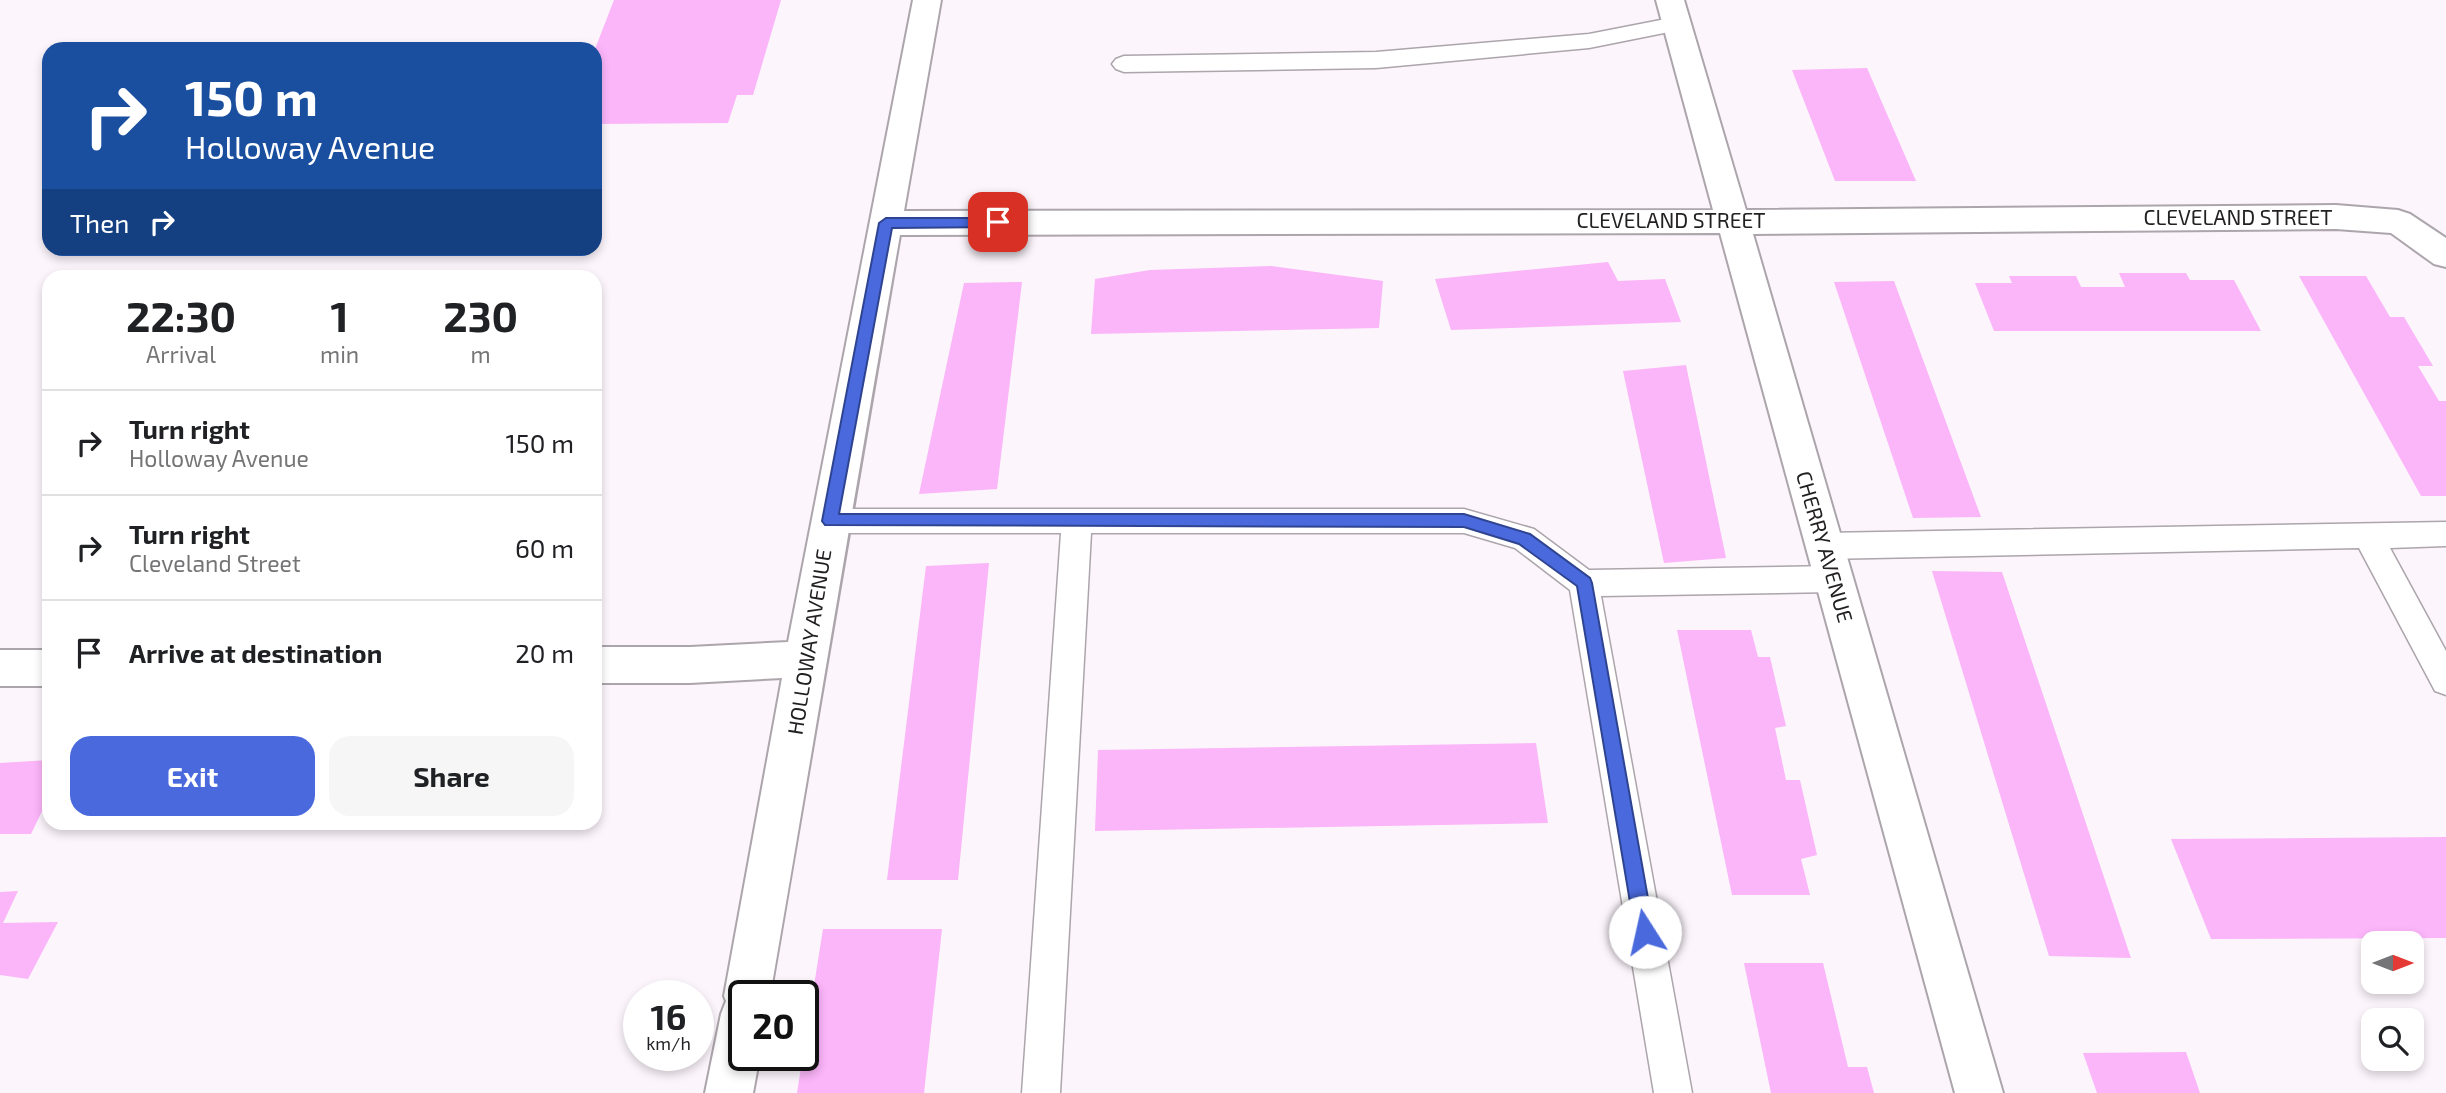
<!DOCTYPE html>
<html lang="en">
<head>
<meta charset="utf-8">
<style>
	body { margin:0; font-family:"Exo 2",sans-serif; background:#f6f6f6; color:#202124; height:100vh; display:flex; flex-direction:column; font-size:26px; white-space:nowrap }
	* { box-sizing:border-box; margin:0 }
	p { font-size:23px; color:#757577 }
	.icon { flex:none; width:38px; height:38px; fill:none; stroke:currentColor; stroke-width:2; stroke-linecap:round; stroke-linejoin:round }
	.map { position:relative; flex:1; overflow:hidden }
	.drawer { position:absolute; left:42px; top:270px; width:560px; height:560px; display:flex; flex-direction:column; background:#fff; border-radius:21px; box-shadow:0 4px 10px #0003 }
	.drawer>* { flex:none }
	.top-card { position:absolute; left:42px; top:42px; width:560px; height:214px; border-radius:21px; box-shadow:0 4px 10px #0003; background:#1a4fa0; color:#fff; overflow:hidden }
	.needle { width:46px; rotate:90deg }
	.buttons { position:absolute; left:2361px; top:931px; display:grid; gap:14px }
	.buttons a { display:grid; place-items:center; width:63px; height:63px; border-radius:14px; background:#fff; box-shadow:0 4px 10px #0003; font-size:35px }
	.speed { position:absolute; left:623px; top:980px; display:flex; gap:14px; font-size:35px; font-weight:700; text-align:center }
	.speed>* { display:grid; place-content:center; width:91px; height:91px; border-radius:50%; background:#fff; box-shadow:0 4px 10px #0003; line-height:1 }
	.speed small { font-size:18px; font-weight:400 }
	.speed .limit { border:4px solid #111; border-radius:10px; background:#fff; color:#111 }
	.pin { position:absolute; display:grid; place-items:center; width:60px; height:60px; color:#fff; margin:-30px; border-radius:14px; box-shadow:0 4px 10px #0006 }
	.me { position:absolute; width:77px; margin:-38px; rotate:350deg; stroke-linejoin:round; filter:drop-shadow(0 0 5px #0008) }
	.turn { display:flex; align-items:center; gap:24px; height:147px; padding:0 28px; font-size:32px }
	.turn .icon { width:91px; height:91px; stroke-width:2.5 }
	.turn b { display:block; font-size:49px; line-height:60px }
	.then { display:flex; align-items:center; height:66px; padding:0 28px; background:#0003; gap:14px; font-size:26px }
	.eta { display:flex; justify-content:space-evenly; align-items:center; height:119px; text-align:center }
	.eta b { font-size:42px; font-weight:700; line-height:49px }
	.cta { display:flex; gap:14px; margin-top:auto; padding:14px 28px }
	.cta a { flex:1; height:80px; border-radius:21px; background:#4969dd; color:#fff; font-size:28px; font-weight:700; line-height:80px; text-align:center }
	.cta a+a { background:#f6f6f6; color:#202124 }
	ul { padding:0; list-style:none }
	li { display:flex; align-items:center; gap:21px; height:105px; padding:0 28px; border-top:2px solid #e0e0e0 }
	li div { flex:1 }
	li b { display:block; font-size:26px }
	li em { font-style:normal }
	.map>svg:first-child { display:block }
</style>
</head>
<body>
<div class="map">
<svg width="2446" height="1093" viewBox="0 0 2446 1093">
	<rect width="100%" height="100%" fill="#fcf5fc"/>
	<path fill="#fbb5f9" d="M 614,0 L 781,0 L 753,95 L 737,95 L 728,123 L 595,124 L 595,49 Z
		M 1867,68 L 1916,181 L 1835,181 L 1792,70 Z
		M 1608,262 L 1618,281 L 1665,279 L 1681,322 L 1451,330 L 1435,279 Z
		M 1271,266 L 1383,281 L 1379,328 L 1091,334 L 1095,279 L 1150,270 Z
		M 2119,273 L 2186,273 L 2190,280 L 2234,280 L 2261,331 L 1994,331 L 1975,283 L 2012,283 L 2009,276 L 2076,276 L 2081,287 L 2125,287 Z
		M 2299,276 L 2366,276 L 2390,317 L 2404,317 L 2433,366 L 2418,366 L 2439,401 L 2446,401 L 2446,496 L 2421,496 Z
		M 1894,281 L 1981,517 L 1913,518 L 1834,282 Z
		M 1022,282 L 997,489 L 919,494 L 964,283 Z
		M 1686,365 L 1726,558 L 1664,563 L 1623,371 Z
		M 989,563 L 958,880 L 887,880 L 926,566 Z
		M 1932,571 L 2002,572 L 2131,958 L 2049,956 Z
		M 1677,630 L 1751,630 L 1758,657 L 1770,657 L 1786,726 L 1775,728 L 1786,780 L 1800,780 L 1817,855 L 1801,859 L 1810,895 L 1732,895 Z
		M 1536,743 L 1548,823 L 1095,831 L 1098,750 Z
		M 49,760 L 49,797 L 31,834 L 0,834 L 0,763 Z
		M 2446,837 L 2446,938 L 2211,939 L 2171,839 Z
		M 18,891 L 3,923 L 58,922 L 28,979 L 0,975 L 0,892 Z
		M 823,929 L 942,929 L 924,1093 L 797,1093 Z
		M 1744,963 L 1823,963 L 1848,1067 L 1867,1067 L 1874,1093 L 1771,1093 Z
		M 2186,1052 L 2200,1093 L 2097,1093 L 2083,1053 Z"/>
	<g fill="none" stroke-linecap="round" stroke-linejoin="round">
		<defs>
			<path id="lane" d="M 1676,17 L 1684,19 L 1687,24 L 1684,29 L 1589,48 L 1376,68 L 1124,72 L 1116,69 L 1112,64 L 1116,59 L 1124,56 L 1376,52 L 1589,34 Z
				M 830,509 L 1464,509 L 1534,529 L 1589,570 L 1834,566 L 1845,570 L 1849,579 L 1845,588 L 1834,592 L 1601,596 L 1692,1093 L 1654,1093 L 1570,590 L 1515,548 L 1464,533 L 1091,533 L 1060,1093 L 1022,1093 L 1061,533 L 830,533 L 820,530 L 815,521 L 820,512 Z
				M 2446,522 L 2446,546 L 2390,548 L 2446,651 L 2446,695 L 2435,691 L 2359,548 L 1824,559 L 1813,555 L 1809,546 L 1813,537 L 1824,533 Z"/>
			<path id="street" d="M 913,0 L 941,0 L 904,211 L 1713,210 L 1656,0 L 1684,0 L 1746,210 L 2336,205 L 2398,210 L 2410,214 L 2446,238 L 2446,267 L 2434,264 L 2391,233 L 2336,229 L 1753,234 L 2003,1093 L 1955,1093 L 1720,233 L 900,235 C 855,488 814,742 770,996 L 744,996 L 744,1055 L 760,1055 L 753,1093 L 705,1093 L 721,1014 L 726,1001 L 724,996 L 782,678 L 690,683 L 595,683 L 595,647 L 690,647 L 788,642 Z
				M 0,650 L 49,650 L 49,686 L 0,686 Z"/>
		</defs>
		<use href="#lane" stroke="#aca5ab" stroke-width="3"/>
		<use href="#street" stroke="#aca5ab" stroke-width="4"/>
		<use href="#lane" fill="#fff" fill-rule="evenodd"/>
		<use href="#street" fill="#fff" fill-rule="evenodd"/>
	</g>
	<path fill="#4969dd" stroke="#2f4490" stroke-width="2" d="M 886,218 L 998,218 L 1004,222 L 998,227 L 892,228 L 839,514 L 1464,514 L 1530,534 L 1590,578 L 1592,583 L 1654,932 L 1651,938 L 1645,941 L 1638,938 L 1635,932 L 1577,586 L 1519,544 L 1464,527 L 825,525 L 822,521 L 879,223 Z"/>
	<g text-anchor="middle" stroke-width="5" stroke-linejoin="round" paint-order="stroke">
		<g font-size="21" fill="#232022" stroke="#fff">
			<text x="2238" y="225">CLEVELAND STREET</text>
			<text x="1671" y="228">CLEVELAND STREET</text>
			<text transform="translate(1824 547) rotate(74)" y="7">CHERRY AVENUE</text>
			<text transform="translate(810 642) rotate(-81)" y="7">HOLLOWAY AVENUE</text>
		</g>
	</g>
</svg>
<div class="buttons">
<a><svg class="needle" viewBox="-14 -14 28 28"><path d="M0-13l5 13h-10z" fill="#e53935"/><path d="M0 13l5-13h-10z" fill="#757577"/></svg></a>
<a><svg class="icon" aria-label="search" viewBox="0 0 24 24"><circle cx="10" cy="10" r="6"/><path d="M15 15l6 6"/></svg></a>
</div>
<div class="speed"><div>16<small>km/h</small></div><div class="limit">20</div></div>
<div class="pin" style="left:998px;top:222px;background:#d93025"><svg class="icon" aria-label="arrive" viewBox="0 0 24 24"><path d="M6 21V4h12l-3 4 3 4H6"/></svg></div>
<svg class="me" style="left:1645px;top:932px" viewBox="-20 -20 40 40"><circle r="19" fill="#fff"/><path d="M0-13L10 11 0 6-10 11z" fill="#4969dd"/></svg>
<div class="top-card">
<div class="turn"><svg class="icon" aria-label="right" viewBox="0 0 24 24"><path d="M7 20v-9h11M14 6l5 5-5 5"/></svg><div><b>150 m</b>Holloway Avenue</div></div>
<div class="then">Then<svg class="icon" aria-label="right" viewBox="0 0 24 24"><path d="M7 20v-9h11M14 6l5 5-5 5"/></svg></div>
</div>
<section class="drawer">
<div class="eta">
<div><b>22:30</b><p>Arrival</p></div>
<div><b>1</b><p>min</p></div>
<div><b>230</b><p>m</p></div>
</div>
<ul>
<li><svg class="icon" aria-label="right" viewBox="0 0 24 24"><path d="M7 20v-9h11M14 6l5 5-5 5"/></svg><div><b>Turn right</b><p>Holloway Avenue</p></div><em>150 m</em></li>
<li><svg class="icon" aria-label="right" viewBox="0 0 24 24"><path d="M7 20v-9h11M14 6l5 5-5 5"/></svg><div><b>Turn right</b><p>Cleveland Street</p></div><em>60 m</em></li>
<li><svg class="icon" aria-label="arrive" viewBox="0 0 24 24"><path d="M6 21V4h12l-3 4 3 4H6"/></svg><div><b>Arrive at destination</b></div><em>20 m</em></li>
</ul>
<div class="cta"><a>Exit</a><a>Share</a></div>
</section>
</div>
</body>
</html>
